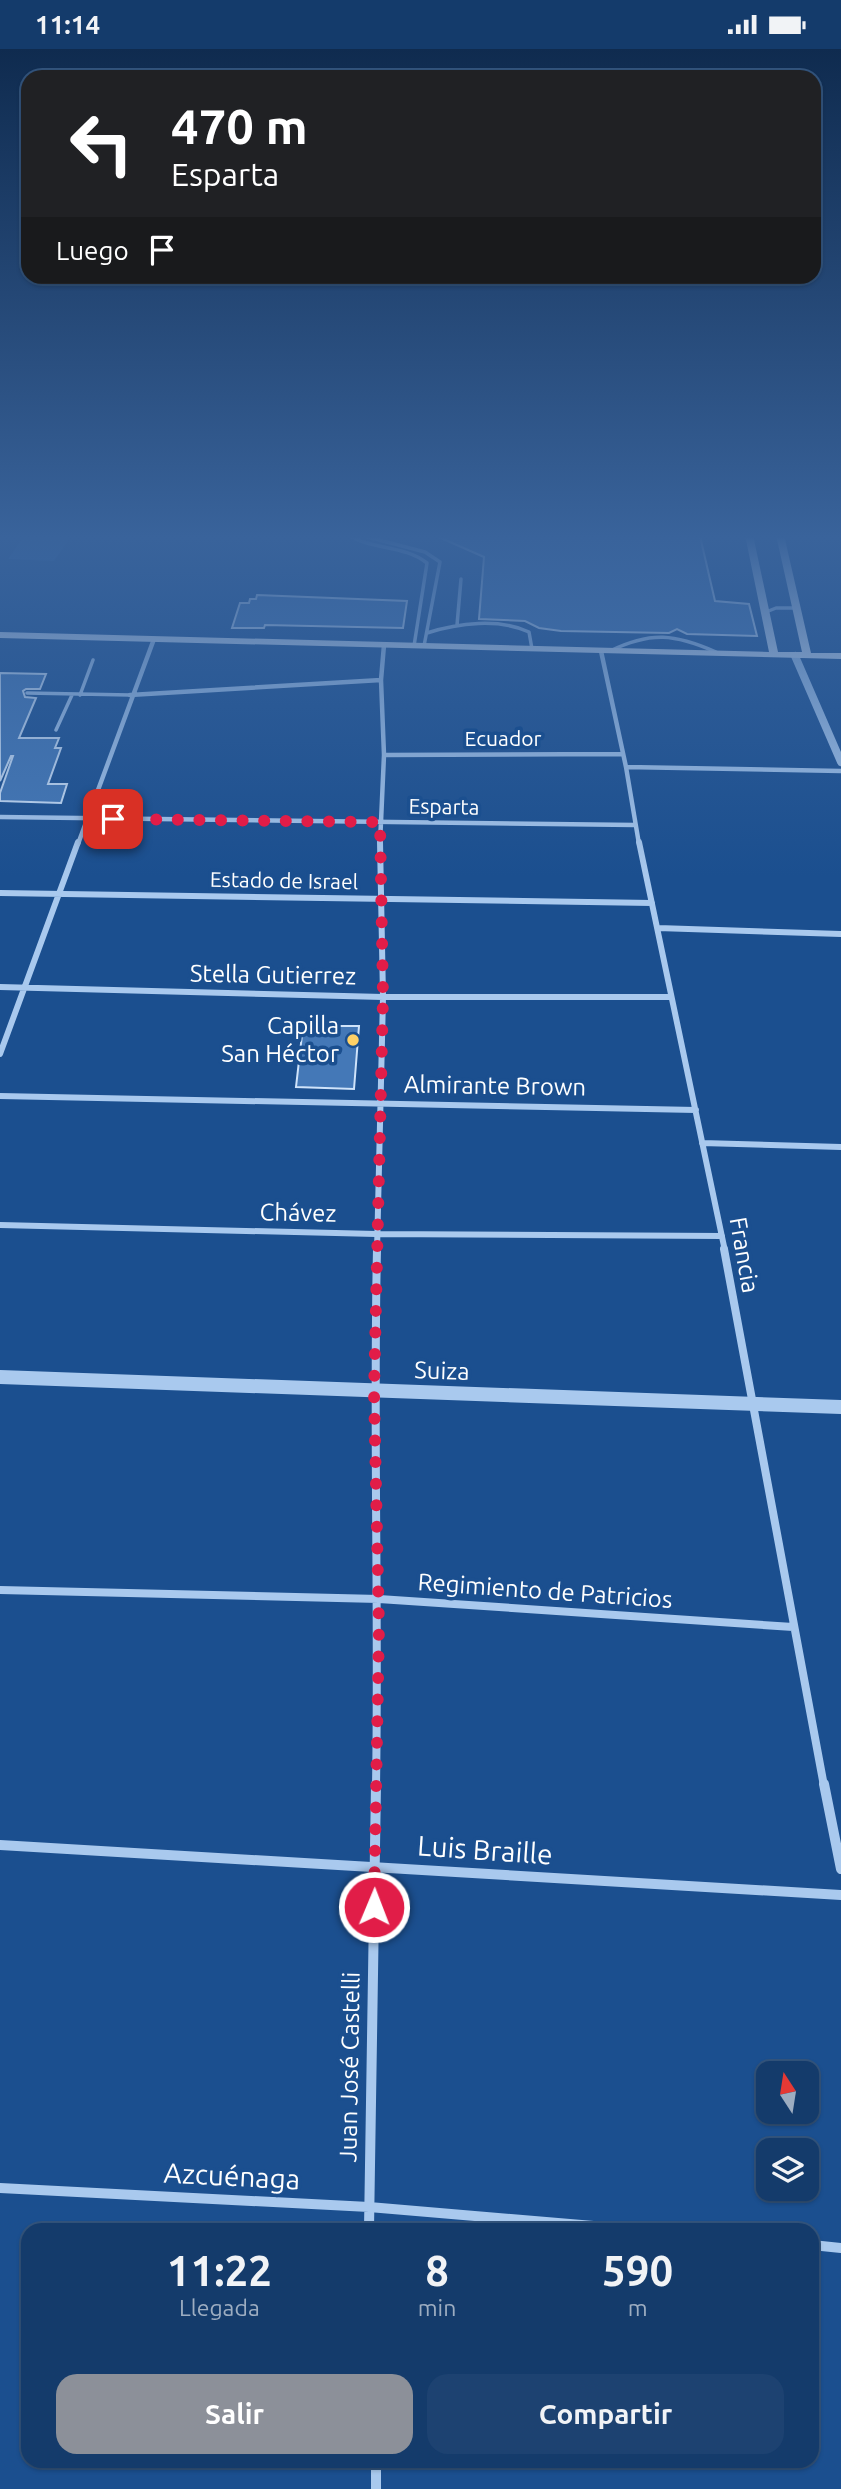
<!DOCTYPE html>
<html lang="es">
<head>
<meta charset="utf-8">
<style>
	body { margin:0; font-family:Ubuntu,sans-serif; background:#1d4271; color:#f1f3f6; height:100vh; display:flex; flex-direction:column; font-size:26px; white-space:nowrap }
	* { box-sizing:border-box; margin:0 }
	p { font-size:23px; color:#9dadc1 }
	.icon { flex:none; width:38px; height:38px; fill:none; stroke:currentColor; stroke-width:2; stroke-linecap:round; stroke-linejoin:round }
	.map { position:relative; flex:1; overflow:hidden }
	.sheet { position:absolute; left:21px; top:2174px; width:798px; height:245px; display:flex; flex-direction:column; background:#143b6b; border-radius:21px; box-shadow:0 2px 5px #0004,0 0 0 2px #33557e }
	.sheet>* { flex:none }
	.hud { position:absolute; left:21px; top:21px; width:800px; height:214px; border-radius:21px; box-shadow:0 2px 5px #0004,0 0 0 2px #33557e; background:#202124; color:#fff; overflow:hidden }
	.needle { width:46px; rotate:348deg }
	.tools { position:absolute; left:756px; top:2012px; display:grid; gap:14px }
	.tools a { display:grid; place-items:center; width:63px; height:63px; border-radius:14px; background:#143b6b; box-shadow:0 2px 5px #0004,0 0 0 2px #33557e; font-size:35px }
	.pin { position:absolute; display:grid; place-items:center; width:60px; height:60px; color:#fff; margin:-30px; border-radius:14px; box-shadow:0 4px 10px #0006 }
	.me { position:absolute; width:77px; margin:-38px; rotate:1deg; stroke-linejoin:round; filter:drop-shadow(0 0 5px #0008) }
	.turn { display:flex; align-items:center; gap:24px; height:147px; padding:0 35px; font-size:32px }
	.turn .icon { width:91px; height:91px; stroke-width:2.5 }
	.turn b { display:block; font-size:49px; line-height:60px }
	.then { display:flex; align-items:center; height:66px; padding:0 35px; background:#0003; gap:14px; font-size:26px }
	.eta { display:flex; justify-content:space-evenly; align-items:center; height:119px; text-align:center }
	.eta b { font-size:42px; font-weight:600; line-height:49px }
	.primary-button { display:flex; gap:14px; margin-top:auto; padding:14px 35px }
	.primary-button a { flex:1; height:80px; border-radius:21px; background:#8c9099; color:#fff; font-size:28px; font-weight:600; line-height:80px; text-align:center }
	.primary-button a+a { background:#1d4271; color:#f1f3f6 }
	.status { display:flex; justify-content:space-between; align-items:center; height:49px; padding:0 35px; background:#143b6b; direction:ltr }
	.status svg { height:19px; fill:currentColor }
	.map>svg:first-child { display:block }
</style>
</head>
<body>
<div class="status"><b>11:14</b><svg viewBox="0 0 49 12"><path d="M0 12V9h3v3zM5 12V6h3v6zM10 12V3h3v9zM15 12V0h3v12zM26 1h20v11H26zM47 4h2v5h-2z"/></svg></div>
<div class="map">
<svg width="841" height="2440" viewBox="0 0 841 2440">
	<rect width="100%" height="100%" fill="#1b4f8f"/>
	<path fill="#2e69ad" d="M 25,486 L 72,486 L 54,512 L 8,510 Z"/>
	<path fill="#4478b7" stroke="#cfe3fa" stroke-width="2" d="M 434,486 L 700,487 L 715,552 L 749,555 L 757,587 L 687,585 L 677,580 L 669,584 L 561,582 L 539,579 L 525,572 L 479,570 L 484,508 Z
		M 257,546 L 407,552 L 403,579 L 265,576 L 264,579 L 232,579 L 240,554 L 249,554 L 250,550 L 256,550 Z
		M 0,624 L 46,625 L 40,640 L 26,640 L 23,642 L 25,648 L 36,649 L 19,689 L 59,689 L 55,699 L 61,699 L 48,735 L 67,735 L 61,754 L 0,752 L 0,744 L 13,707 L 11,707 L 0,732 Z
		M 303,977 L 359,977 L 354,1040 L 296,1038 Z"/>
	<g fill="none" stroke-linecap="round" stroke-linejoin="round">
		<path stroke="#a9c9ee" stroke-width="3.5" d="M 348,486 C 373,501 404,496 427,514 L 414,597
			M 360,486 L 425,503 L 440,513 L 424,597
			M 766,563 L 776,559 L 796,559
			M 457,576 L 461,530
			M 427,584 C 458,574 499,569 529,583 L 532,600
			M 610,602 C 651,582 675,585 716,603
			M 27,644 L 130,646
			M 80,646 L 93,611
			M 56,681 L 72,646"/>
		<path stroke="#a9c9ee" stroke-width="4.5" d="M 601,602 L 626,718 L 639,795
			M 130,646 L 381,631
			M 384,706 L 623,705
			M 626,718 L 841,722
			M 0,768 L 635,776
			M 78,795 L 154,590
			M 380,795 L 384,706 L 381,631 L 384,596"/>
		<path stroke="#a9c9ee" stroke-width="6" d="M 639,793 L 725,1202
			M 0,844 L 652,854
			M 658,879 L 841,885
			M 0,938 L 383,948 L 670,948
			M 0,1005 L 78,793
			M 0,1047 L 696,1061
			M 702,1094 L 841,1098
			M 0,1176 L 376,1185 L 722,1187
			M 377,1202 L 383,948 L 380,793"/>
		<path stroke="#a9c9ee" stroke-width="8" d="M 724,1200 L 824,1737
			M 0,1541 L 379,1550 L 793,1578
			M 376,1737 C 379,1558 373,1379 377,1200"/>
		<path stroke="#a9c9ee" stroke-width="10" d="M 824,1735 L 841,1820
			M 0,1796 L 841,1846
			M 0,2139 L 369,2158 L 629,2180
			M 369,2180 L 376,1735
			M 812,2196 L 841,2199
			M 376,2412 L 376,2440"/>
		<path stroke="#a9c9ee" stroke-width="8" d="M 795,607 L 841,713"/>
		<path stroke="#a9c9ee" stroke-width="14" d="M 0,1328 L 841,1358"/>
		<path fill="#d6e6fa" fill-rule="evenodd" d="M 745,486 L 753,486 L 778,603 L 802,603 L 776,486 L 784,486 L 811,604 L 841,604 L 841,610 L 0,589 L 0,583 L 769,603 Z"/>
	</g>
	<linearGradient id="sky" x2="0" y2="1"><stop stop-color="#0f2b4f"/><stop offset="0.59" stop-color="#39639b"/><stop offset="1" stop-color="#39639b" stop-opacity="0"/></linearGradient>
	<rect width="841" height="827" fill="url(#sky)"/>
	<g fill="none" stroke-linecap="round" stroke-linejoin="round">
		<path stroke="#e11d48" stroke-width="12" stroke-dasharray="0 21.6" d="M 113,770 L 380,773 L 383,948 L 374,1343 L 379,1578 L 374,1858"/>
	</g>
	<circle fill="#ffd166" stroke="#1b4f8f" stroke-width="2.5" cx="353" cy="991" r="7"/>
	<g text-anchor="middle" stroke-width="7" stroke-linejoin="round" paint-order="stroke">
		<g font-size="21" fill="#fff" stroke="#1b4f8f">
			<text x="503" y="697">Ecuador</text>
			<text transform="translate(444 758) rotate(1)" y="7">Esparta</text>
			<text transform="translate(284 832) rotate(1)" y="7">Estado de Israel</text>
		</g>
		<g font-size="24" fill="#fff" stroke="#1b4f8f">
			<text transform="translate(273 926) rotate(1)" y="8">Stella Gutierrez</text>
			<text transform="translate(495 1037) rotate(1)" y="8">Almirante Brown</text>
			<text transform="translate(298 1164) rotate(1)" y="8">Chávez</text>
			<text transform="translate(744 1206) rotate(80)" y="8">Francia</text>
			<text transform="translate(442 1322) rotate(2)" y="8">Suiza</text>
			<text transform="translate(545 1542) rotate(4)" y="8">Regimiento de Patricios</text>
			<text transform="translate(350 2018) rotate(-89)" y="8">Juan José Castelli</text>
		</g>
		<g font-size="24" fill="#fff" stroke="#1b4f8f" text-anchor="end">
			<text x="339" y="985">Capilla<tspan x="339" dy="28">San Héctor</tspan></text>
		</g>
		<g font-size="28" fill="#fff" stroke="#1b4f8f">
			<text transform="translate(485 1801) rotate(4)" y="10">Luis Braille</text>
			<text transform="translate(232 2127) rotate(3)" y="10">Azcuénaga</text>
		</g>
	</g>
</svg>
<div class="tools">
<a><svg class="needle" viewBox="-14 -14 28 28"><path d="M0-13l5 13h-10z" fill="#e53935"/><path d="M0 13l5-13h-10z" fill="#9dadc1"/></svg></a>
<a><svg class="icon" aria-label="layers" viewBox="0 0 24 24"><path d="M12 4l9 5-9 5-9-5zM3 14l9 5 9-5"/></svg></a>
</div>
<div class="pin" style="left:113px;top:770px;background:#d93025"><svg class="icon" aria-label="arrive" viewBox="0 0 24 24"><path d="M6 21V4h12l-3 4 3 4H6"/></svg></div>
<svg class="me" style="left:374px;top:1858px" viewBox="-20 -20 40 40"><circle r="17" fill="#e11d48" stroke="#fff" stroke-width="3"/><path d="M0-11L8 9 0 5-8 9z" fill="#fff"/></svg>
<div class="hud">
<div class="turn"><svg class="icon" aria-label="left" viewBox="0 0 24 24"><path d="M17 20v-9H6M10 6l-5 5 5 5"/></svg><div><b>470 m</b>Esparta</div></div>
<div class="then">Luego<svg class="icon" aria-label="arrive" viewBox="0 0 24 24"><path d="M6 21V4h12l-3 4 3 4H6"/></svg></div>
</div>
<section class="sheet">
<div class="eta">
<div><b>11:22</b><p>Llegada</p></div>
<div><b>8</b><p>min</p></div>
<div><b>590</b><p>m</p></div>
</div>
<div class="primary-button"><a>Salir</a><a>Compartir</a></div>
</section>
</div>
</body>
</html>
